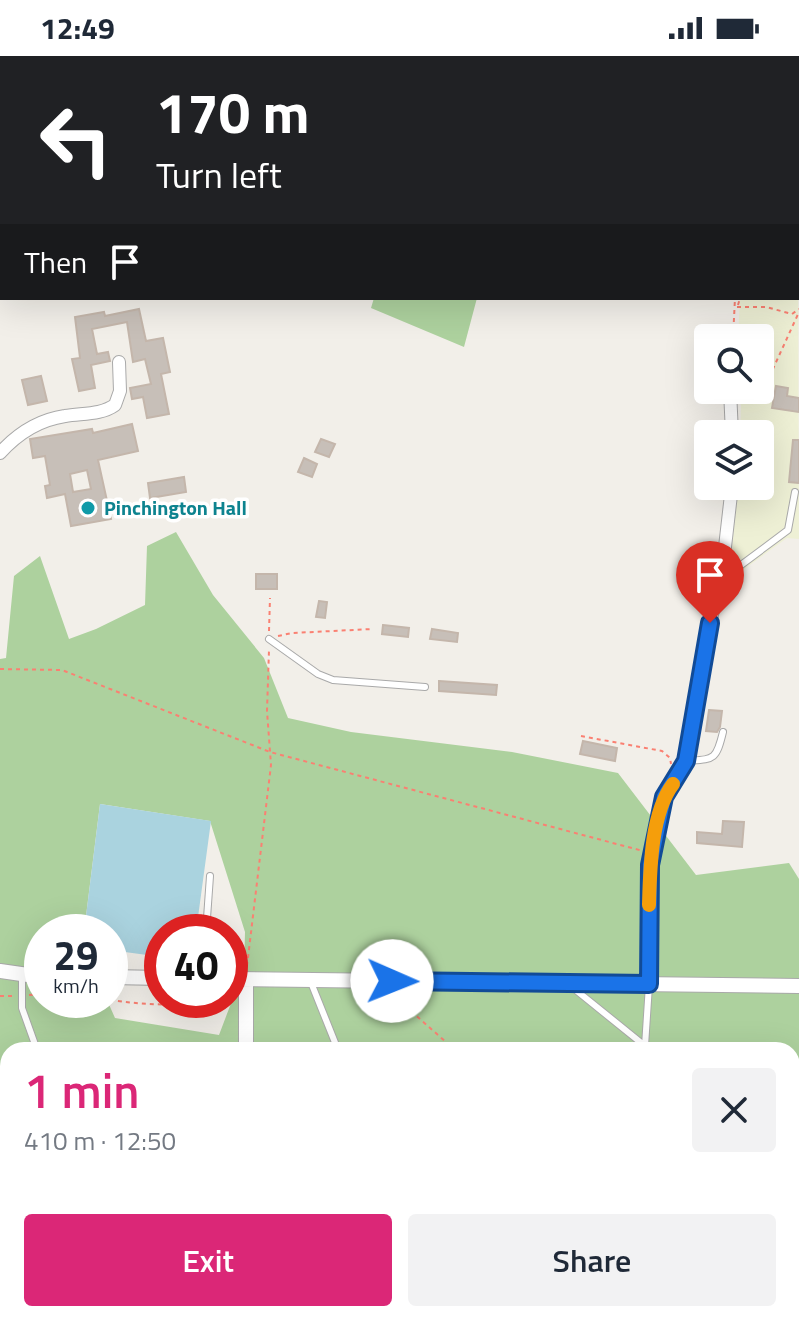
<!DOCTYPE html>
<html lang="en">
<head>
<meta charset="utf-8">
<style>
	body { margin:0; font-family:"Titillium Web",sans-serif; background:#f2f2f3; color:#1f2937; height:100vh; display:flex; flex-direction:column; font-size:30px; white-space:nowrap }
	* { box-sizing:border-box; margin:0 }
	p { font-size:26px; color:#747a83 }
	.icon { flex:none; width:44px; height:44px; fill:none; stroke:currentColor; stroke-width:2; stroke-linecap:round; stroke-linejoin:round }
	.map { position:relative; flex:1; overflow:hidden }
	.side { position:absolute; left:0px; top:986px; width:800px; height:280px; display:flex; flex-direction:column; background:#fff; border-radius:24px 24px 0 0; box-shadow:0 8px 32px #0002 }
	.side>* { flex:none }
	.banner { position:absolute; left:0px; top:0px; width:800px; height:244px; box-shadow:0 8px 32px #0002; background:#202124; color:#fff; overflow:hidden }
	.buttons { position:absolute; left:694px; top:268px; display:grid; gap:16px }
	.buttons a { display:grid; place-items:center; width:80px; height:80px; border-radius:8px; background:#fff; box-shadow:0 8px 32px #0002; font-size:40px }
	.speed { position:absolute; left:24px; top:858px; display:flex; gap:16px; font-size:40px; font-weight:700; text-align:center }
	.speed>* { display:grid; place-content:center; width:104px; height:104px; border-radius:50%; background:#fff; box-shadow:0 8px 32px #0002; line-height:1 }
	.speed small { font-size:20px; font-weight:400 }
	.speed .limit { border:12px solid #d22; background:#fff; color:#111 }
	.pin { position:absolute; display:grid; place-items:center; width:68px; height:68px; color:#fff; margin:-82px -34px; border-radius:50% 50% 50% 0; rotate:-45deg; box-shadow:0 0 8px #0007 }
	.pin .icon { rotate:45deg }
	.me { position:absolute; width:88px; margin:-44px; rotate:91deg; stroke-linejoin:round; filter:drop-shadow(0 0 6px #0008) }
	.turn { display:flex; align-items:center; gap:28px; height:168px; padding:0 24px; font-size:36px }
	.turn .icon { width:104px; height:104px; stroke-width:2.5 }
	.turn b { display:block; font-size:56px; line-height:68px }
	.then { display:flex; align-items:center; height:76px; padding:0 24px; background:#0003; gap:16px; font-size:30px }
	.round { display:grid; place-items:center; flex:none; width:84px; height:84px; border-radius:8px; background:#f2f2f3 }
	.summary { display:flex; align-items:center; justify-content:space-between; height:136px; padding:0 24px }
	h1 { font-size:48px; font-weight:600; line-height:60px; color:#db2777 }
	.cta { display:flex; gap:16px; margin-top:auto; padding:16px 24px }
	.cta a { flex:1; height:92px; border-radius:8px; background:#db2777; color:#fff; font-size:32px; font-weight:600; line-height:92px; text-align:center }
	.cta a+a { background:#f2f2f3; color:#1f2937 }
	.status { display:flex; justify-content:space-between; align-items:center; height:56px; padding:0 40px; background:#fff; direction:ltr }
	.status svg { height:22px; fill:currentColor }
	.map>svg:first-child { display:block }
</style>
</head>
<body>
<div class="status"><b>12:49</b><svg viewBox="0 0 49 12"><path d="M0 12V9h3v3zM5 12V6h3v6zM10 12V3h3v9zM15 12V0h3v12zM26 1h20v11H26zM47 4h2v5h-2z"/></svg></div>
<div class="map">
<svg width="799" height="1266" viewBox="0 0 799 1266">
	<rect width="100%" height="100%" fill="#f2efe9"/>
	<path fill="#eef0d5" d="M 798,189 L 799,483 L 787,482 L 729,524 L 738,430 L 760,430 L 760,378 L 740,378 L 741,351 L 739,334 L 760,334 L 760,282 L 738,282 L 740,242 L 798,242 Z"/>
	<path fill="#add19e" fill-rule="evenodd" d="M 374,242 L 477,242 L 464,291 L 371,252 Z
		M 176,476 L 213,539 L 264,602 L 288,662 L 351,676 L 512,696 L 618,717 L 696,819 L 789,807 L 799,823 L 799,1169 L 792,1176 L 792,994 L 8,994 L 8,1200 L 0,1186 L 0,603 L 6,602 L 14,520 L 40,500 L 69,583 L 96,573 L 145,549 L 147,490 ZM 100,748 L 210,765 L 245,876 L 244,913 L 219,979 L 115,962 L 107,944 L 42,944 L 42,876 L 84,876 Z
		M 73,1258 L 413,1258 L 413,1266 L 69,1266 Z"/>
	<path fill="#aad3df" d="M 100,748 L 211,765 L 196,876 L 162,876 L 162,901 L 110,894 L 110,876 L 84,876 Z"/>
	<path fill="#c7bfb8" stroke="#c4b6ab" stroke-width="2" fill-rule="evenodd" d="M 139,253 L 146,285 L 163,282 L 170,316 L 161,318 L 169,358 L 147,362 L 143,341 L 132,343 L 130,332 L 151,328 L 145,303 L 133,306 L 127,266 L 92,273 L 97,298 L 108,296 L 110,305 L 91,309 L 95,332 L 79,335 L 72,303 L 80,302 L 75,261 L 104,256 L 105,260 Z
		M 41,320 L 47,345 L 28,349 L 22,324 Z
		M 776,330 L 788,332 L 787,340 L 799,342 L 799,356 L 772,352 Z
		M 132,368 L 138,395 L 98,404 L 111,463 L 71,470 L 65,438 L 47,442 L 45,430 L 50,429 L 45,400 L 33,402 L 30,383 L 92,373 L 93,377 ZM 87,414 L 91,433 L 73,436 L 70,418 Z
		M 321,383 L 335,388 L 329,401 L 315,396 Z
		M 793,384 L 799,384 L 799,427 L 789,426 Z
		M 304,402 L 317,408 L 312,421 L 298,416 Z
		M 184,421 L 186,436 L 150,442 L 148,427 Z
		M 256,518 L 277,518 L 277,533 L 256,533 Z
		M 319,545 L 327,546 L 325,562 L 316,561 Z
		M 383,569 L 409,572 L 408,581 L 382,578 Z
		M 432,573 L 458,577 L 457,586 L 430,583 Z
		M 439,625 L 497,629 L 496,639 L 439,635 Z
		M 709,654 L 722,655 L 720,671 L 717,676 L 706,675 Z
		M 583,685 L 617,692 L 615,705 L 580,698 Z
		M 723,765 L 744,766 L 742,791 L 697,787 L 697,776 L 722,778 Z"/>
	<g fill="none" stroke-linecap="round" stroke-linejoin="round">
		<defs>
			<path id="service" d="M 722,517 L 733,515 L 788,474 L 795,436
				M 269,583 L 318,618 L 333,624 L 425,631
				M 686,705 C 714,703 716,705 723,676
				M 206,876 L 210,820
				M 22,920 L 22,952 L 37,994
				M 310,924 L 338,994
				M 572,931 L 650,994
				M 645,990 L 649,929"/>
			<path id="minor" d="M 730,334 L 732,378
				M 0,397 C 18,377 38,364 65,360 C 82,357 101,359 115,349 L 120,335 L 119,306
				M 649,928 L 650,809 L 664,741 L 686,705 L 710,567 L 722,517 L 732,430"/>
			<path id="tertiary" d="M 0,915 L 42,921
				M 110,921 L 162,922
				M 230,923 L 799,930
				M 246,994 L 246,923
				M 247,1266 L 247,1258"/>
		</defs>
		<use href="#service" stroke="#a9a9a9" stroke-width="8"/>
		<use href="#minor" stroke="#a9a9a9" stroke-width="14"/>
		<use href="#tertiary" stroke="#a9a9a9" stroke-width="16"/>
		<path stroke="#fa8072" stroke-width="2" stroke-dasharray="4 4" stroke-linecap="butt" d="M 762,0 L 762,2
			M 798,202 L 799,202
			M 738,249 L 740,242
			M 737,251 L 766,251 L 792,258 L 799,253
			M 733,282 L 735,242
			M 760,323 L 772,315 L 799,256
			M 269,575 L 270,542
			M 278,580 L 292,577 L 373,573
			M 0,613 L 62,614 L 270,696 L 643,795
			M 581,680 L 662,695 L 670,702 L 671,708
			M 247,910 L 271,709 L 267,655 L 269,594
			M 384,938 L 412,956 L 455,994
			M 29,939 L 42,938
			M 0,940 L 15,940
			M 110,944 C 146,949 183,951 219,944
			M 792,1077 L 799,1064
			M 0,1094 L 8,1107
			M 0,1239 L 8,1242
			M 53,1258 L 74,1265
			M 771,1258 L 772,1266
			M 73,1266 L 84,1258"/>
		<use href="#service" stroke="#fff" stroke-width="6"/>
		<use href="#minor" stroke="#fff" stroke-width="12"/>
		<use href="#tertiary" stroke="#fff" stroke-width="14"/>
	</g>
	<g fill="none" stroke-linecap="round" stroke-linejoin="round">
		<defs>
			<path id="route" d="M 392,925 L 649,928 L 650,809 L 664,741 L 686,705 L 710,567"/>
		</defs>
		<use href="#route" stroke="#114b97" stroke-width="20"/>
		<use href="#route" stroke="#1a73e8" stroke-width="14"/>
		<path stroke="#f59e0b" stroke-width="14" d="M 649,849 C 650,813 651,757 673,728"/>
	</g>
	<circle fill="#0f9aa8" stroke="#fff" stroke-width="3" cx="88" cy="452" r="8"/>
	<g text-anchor="middle" stroke-width="7" stroke-linejoin="round" paint-order="stroke">
		<g font-size="20" font-weight="bold" fill="#0d838f" stroke="#fff" text-anchor="start">
			<text x="104" y="459">Pinchington Hall</text>
		</g>
	</g>
</svg>
<div class="buttons">
<a><svg class="icon" aria-label="search" viewBox="0 0 24 24"><circle cx="10" cy="10" r="6"/><path d="M15 15l6 6"/></svg></a>
<a><svg class="icon" aria-label="layers" viewBox="0 0 24 24"><path d="M12 4l9 5-9 5-9-5zM3 14l9 5 9-5"/></svg></a>
</div>
<div class="speed"><div>29<small>km/h</small></div><div class="limit">40</div></div>
<div class="pin" style="left:710px;top:567px;background:#d93025"><svg class="icon" aria-label="arrive" viewBox="0 0 24 24"><path d="M6 21V4h12l-3 4 3 4H6"/></svg></div>
<svg class="me" style="left:392px;top:925px" viewBox="-20 -20 40 40"><circle r="19" fill="#fff"/><path d="M0-13L10 11 0 6-10 11z" fill="#1a73e8"/></svg>
<div class="banner">
<div class="turn"><svg class="icon" aria-label="left" viewBox="0 0 24 24"><path d="M17 20v-9H6M10 6l-5 5 5 5"/></svg><div><b>170 m</b>Turn left</div></div>
<div class="then">Then<svg class="icon" aria-label="arrive" viewBox="0 0 24 24"><path d="M6 21V4h12l-3 4 3 4H6"/></svg></div>
</div>
<section class="side">
<div class="summary"><div><h1>1 min</h1><p>410 m · 12:50</p></div><a class="round"><svg class="icon" aria-label="close" viewBox="0 0 24 24"><path d="M6 6l12 12M18 6L6 18"/></svg></a></div>
<div class="cta"><a>Exit</a><a>Share</a></div>
</section>
</div>
</body>
</html>
